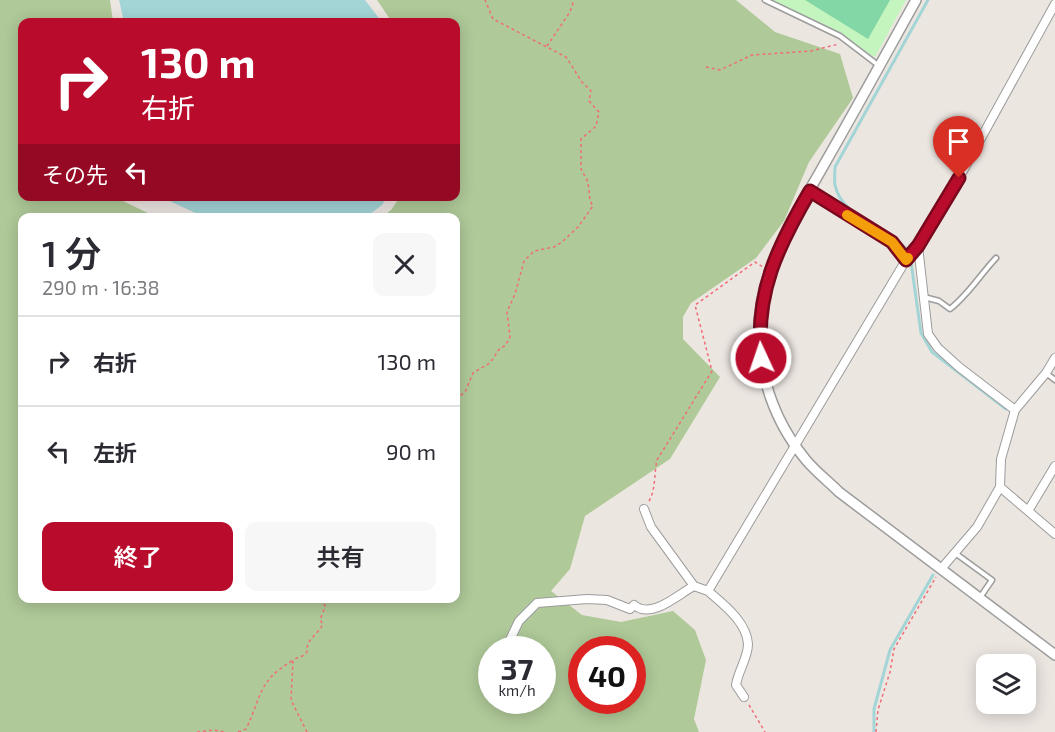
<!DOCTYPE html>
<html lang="ja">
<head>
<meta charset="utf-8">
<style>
	body { margin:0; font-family:"Exo 2","Noto Sans JP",sans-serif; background:#f7f7f7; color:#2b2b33; height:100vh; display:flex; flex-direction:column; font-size:22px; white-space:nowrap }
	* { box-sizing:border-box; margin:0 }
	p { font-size:20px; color:#7c7c81 }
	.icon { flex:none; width:33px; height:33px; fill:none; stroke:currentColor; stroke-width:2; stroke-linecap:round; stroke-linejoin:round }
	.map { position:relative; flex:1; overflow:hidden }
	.details { position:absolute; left:18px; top:213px; width:442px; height:390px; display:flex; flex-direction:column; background:#fff; border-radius:12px; box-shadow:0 3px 15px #0003 }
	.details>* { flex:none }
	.guide { position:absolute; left:18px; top:18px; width:442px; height:183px; border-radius:12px; box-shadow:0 3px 15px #0003; background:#b90c2c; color:#fff; overflow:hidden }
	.tools { position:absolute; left:976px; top:654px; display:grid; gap:12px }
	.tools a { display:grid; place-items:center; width:60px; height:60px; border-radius:12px; background:#fff; box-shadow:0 3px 15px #0003; font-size:30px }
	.speed { position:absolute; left:478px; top:636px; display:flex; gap:12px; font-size:30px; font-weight:700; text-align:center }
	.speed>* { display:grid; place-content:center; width:78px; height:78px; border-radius:50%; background:#fff; box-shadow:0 3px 15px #0003; line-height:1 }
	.speed small { font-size:15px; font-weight:400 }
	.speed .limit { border:9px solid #d22; background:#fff; color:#111 }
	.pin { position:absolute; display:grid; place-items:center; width:51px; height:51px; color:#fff; margin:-62px -26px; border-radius:50% 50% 50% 0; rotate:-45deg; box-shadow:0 0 6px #0007 }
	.pin .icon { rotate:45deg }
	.me { position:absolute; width:66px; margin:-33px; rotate:357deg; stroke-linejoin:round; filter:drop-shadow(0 0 4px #0008) }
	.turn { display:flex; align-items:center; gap:21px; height:126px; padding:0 24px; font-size:27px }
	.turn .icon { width:78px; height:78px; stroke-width:2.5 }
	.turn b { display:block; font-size:42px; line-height:51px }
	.then { display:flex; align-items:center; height:57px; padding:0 24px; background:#0003; gap:12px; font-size:22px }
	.round { display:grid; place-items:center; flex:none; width:63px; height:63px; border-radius:12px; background:#f7f7f7 }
	.headline { display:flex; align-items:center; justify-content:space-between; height:102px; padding:0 24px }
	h1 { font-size:36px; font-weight:600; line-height:45px }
	.action { display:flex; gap:12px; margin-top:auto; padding:12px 24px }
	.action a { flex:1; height:69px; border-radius:12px; background:#b90c2c; color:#fff; font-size:24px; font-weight:600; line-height:69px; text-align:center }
	.action a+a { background:#f7f7f7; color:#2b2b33 }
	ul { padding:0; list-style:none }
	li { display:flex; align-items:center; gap:18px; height:90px; padding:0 24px; border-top:2px solid #e1e1e2 }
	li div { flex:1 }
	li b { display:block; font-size:22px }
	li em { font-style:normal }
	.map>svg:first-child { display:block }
</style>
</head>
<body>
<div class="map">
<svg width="1055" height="732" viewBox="0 0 1055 732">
	<rect width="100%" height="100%" fill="#ece6e1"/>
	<path fill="#afc998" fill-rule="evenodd" d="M 0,0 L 110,0 L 113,22 L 22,22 L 22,196 L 118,197 L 121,200 L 156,217 L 22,218 L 22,598 L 456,598 L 456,218 L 382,217 L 391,210 L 400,197 L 456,196 L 456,22 L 392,22 L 377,0 L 736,0 L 775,32 L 840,54 L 853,98 L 809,162 L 784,221 L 756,258 L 691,303 L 683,317 L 683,339 L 720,377 L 670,459 L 585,516 L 570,569 L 551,591 L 582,615 L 621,622 L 673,611 L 695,630 L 706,660 L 694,719 L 699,732 L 0,732 ZM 492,650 L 543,650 L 543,700 L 492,700 ZM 582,650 L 633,650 L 633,700 L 582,700 Z"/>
	<path fill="#c4f5bf" d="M 761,0 L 906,0 L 875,57 C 856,49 841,34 823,24 C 803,13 781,11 761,0 Z"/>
	<path fill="#83d7a7" d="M 805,0 L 890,0 L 868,39 Z"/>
	<path fill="#a3d5d7" d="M 119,0 L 365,0 L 382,22 L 124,22 Z
		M 161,197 L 387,196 L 387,197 L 382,205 L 366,217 L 204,217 Z"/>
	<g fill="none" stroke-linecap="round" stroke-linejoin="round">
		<path stroke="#a3d5d7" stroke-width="3" d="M 907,250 C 887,226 842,219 835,185 C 834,180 835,172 835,167 L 928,0
			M 911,262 L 921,333 L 932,352 L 1006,409
			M 874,732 L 874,709 L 890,650 L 933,575"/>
		<defs>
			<path id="service" d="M 765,0 L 840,36 L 878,65
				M 924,297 L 939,301 L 950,309 C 968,295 980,275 996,258
				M 1046,373 L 1055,380
				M 955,553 L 992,580 L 981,596"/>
			<path id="minor" d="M 810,191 L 892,242 L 906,260
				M 918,246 L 928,334 L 938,348 L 959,367 L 1015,410
				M 1000,487 L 1055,534
				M 644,509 L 651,527 L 694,586
				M 1028,511 L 1055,466
				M 941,569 L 977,527 L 1000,487 L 1001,459 L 1015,410 L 1046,373 L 1055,358
				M 505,650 L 519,621 L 537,603 L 587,599 L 607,600 L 630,609 L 634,605 C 652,620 678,594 694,586 L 708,591
				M 744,697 L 736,685 C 738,671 748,658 748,644 C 747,622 723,604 708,591 L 906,260 L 918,246 L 948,198 L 1055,4"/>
			<path id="tertiary" d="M 916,0 C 886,54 856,109 825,163 C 806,197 784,231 771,268 C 746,332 762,407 806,460 C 816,472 828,481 839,492 L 1055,655"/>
		</defs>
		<use href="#service" stroke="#9c9c9c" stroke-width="7"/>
		<use href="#minor" stroke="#9c9c9c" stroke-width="10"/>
		<use href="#tertiary" stroke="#9c9c9c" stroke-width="12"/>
		<path stroke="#f06d78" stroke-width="1.5" stroke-dasharray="3 3" stroke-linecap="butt" d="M 547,46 L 570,12 L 574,0
			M 706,67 L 720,70 L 752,55 L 811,51 L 839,44
			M 456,399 L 465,392 L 473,373 L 490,363 L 500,348 L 505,346 L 510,337 L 507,312 L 515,294 L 524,261 L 534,251 L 554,247 L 562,242 L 578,227 L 593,206 L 590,201 L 588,182 L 581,169 L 581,139 L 596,126 L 599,112 L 589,101 L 591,91 L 582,82 L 566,57 L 493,19 L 485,0
			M 649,501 C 656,489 654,473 657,460 L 712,371 L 695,305 L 755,262 L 763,267
			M 749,705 L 765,732
			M 197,732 L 214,730 L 224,732
			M 238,732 L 246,729 C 262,696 257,682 292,661
			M 307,732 L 291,700 L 293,661 C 297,656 302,658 306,653 C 309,649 306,650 308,644 C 311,637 319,632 323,624 L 320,620 L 325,607 L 323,598
			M 876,732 L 878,710 L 890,672 L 894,649 L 936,577"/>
		<use href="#service" stroke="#fff" stroke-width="4"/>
		<use href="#minor" stroke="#fff" stroke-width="8"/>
		<use href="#tertiary" stroke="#fff" stroke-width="9"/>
	</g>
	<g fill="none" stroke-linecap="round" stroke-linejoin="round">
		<defs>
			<path id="route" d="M 761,358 C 755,292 778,246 810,191 L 892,242 L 906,260 L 918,246 L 959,178"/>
		</defs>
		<use href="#route" stroke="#78081d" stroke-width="15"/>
		<use href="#route" stroke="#b90c2c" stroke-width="10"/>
		<path stroke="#f59e0b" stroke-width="10" d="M 847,215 L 892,242 L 906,260 L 908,258"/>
	</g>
</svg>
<div class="tools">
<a><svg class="icon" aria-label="layers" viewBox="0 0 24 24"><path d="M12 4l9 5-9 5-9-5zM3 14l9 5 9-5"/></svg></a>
</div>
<div class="speed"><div>37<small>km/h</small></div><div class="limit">40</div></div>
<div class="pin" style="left:959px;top:178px;background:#d93025"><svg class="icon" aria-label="arrive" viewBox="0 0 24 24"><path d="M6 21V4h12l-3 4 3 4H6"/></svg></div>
<svg class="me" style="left:761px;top:358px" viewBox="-20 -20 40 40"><circle r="17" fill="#b90c2c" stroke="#fff" stroke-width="3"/><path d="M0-11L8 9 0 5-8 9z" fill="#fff"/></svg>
<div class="guide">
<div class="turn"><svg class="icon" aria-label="right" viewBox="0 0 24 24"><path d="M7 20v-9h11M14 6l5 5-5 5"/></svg><div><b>130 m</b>右折</div></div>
<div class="then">その先<svg class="icon" aria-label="left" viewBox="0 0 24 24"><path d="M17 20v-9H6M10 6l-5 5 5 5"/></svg></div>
</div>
<section class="details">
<div class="headline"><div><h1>1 分</h1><p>290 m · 16:38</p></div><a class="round"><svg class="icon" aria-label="close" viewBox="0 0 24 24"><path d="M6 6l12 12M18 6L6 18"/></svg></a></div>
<ul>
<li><svg class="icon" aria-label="right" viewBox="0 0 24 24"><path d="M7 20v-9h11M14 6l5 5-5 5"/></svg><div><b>右折</b></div><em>130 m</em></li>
<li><svg class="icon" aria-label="left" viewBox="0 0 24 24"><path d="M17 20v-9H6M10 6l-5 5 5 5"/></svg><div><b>左折</b></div><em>90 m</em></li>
</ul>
<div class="action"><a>終了</a><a>共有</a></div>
</section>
</div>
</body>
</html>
